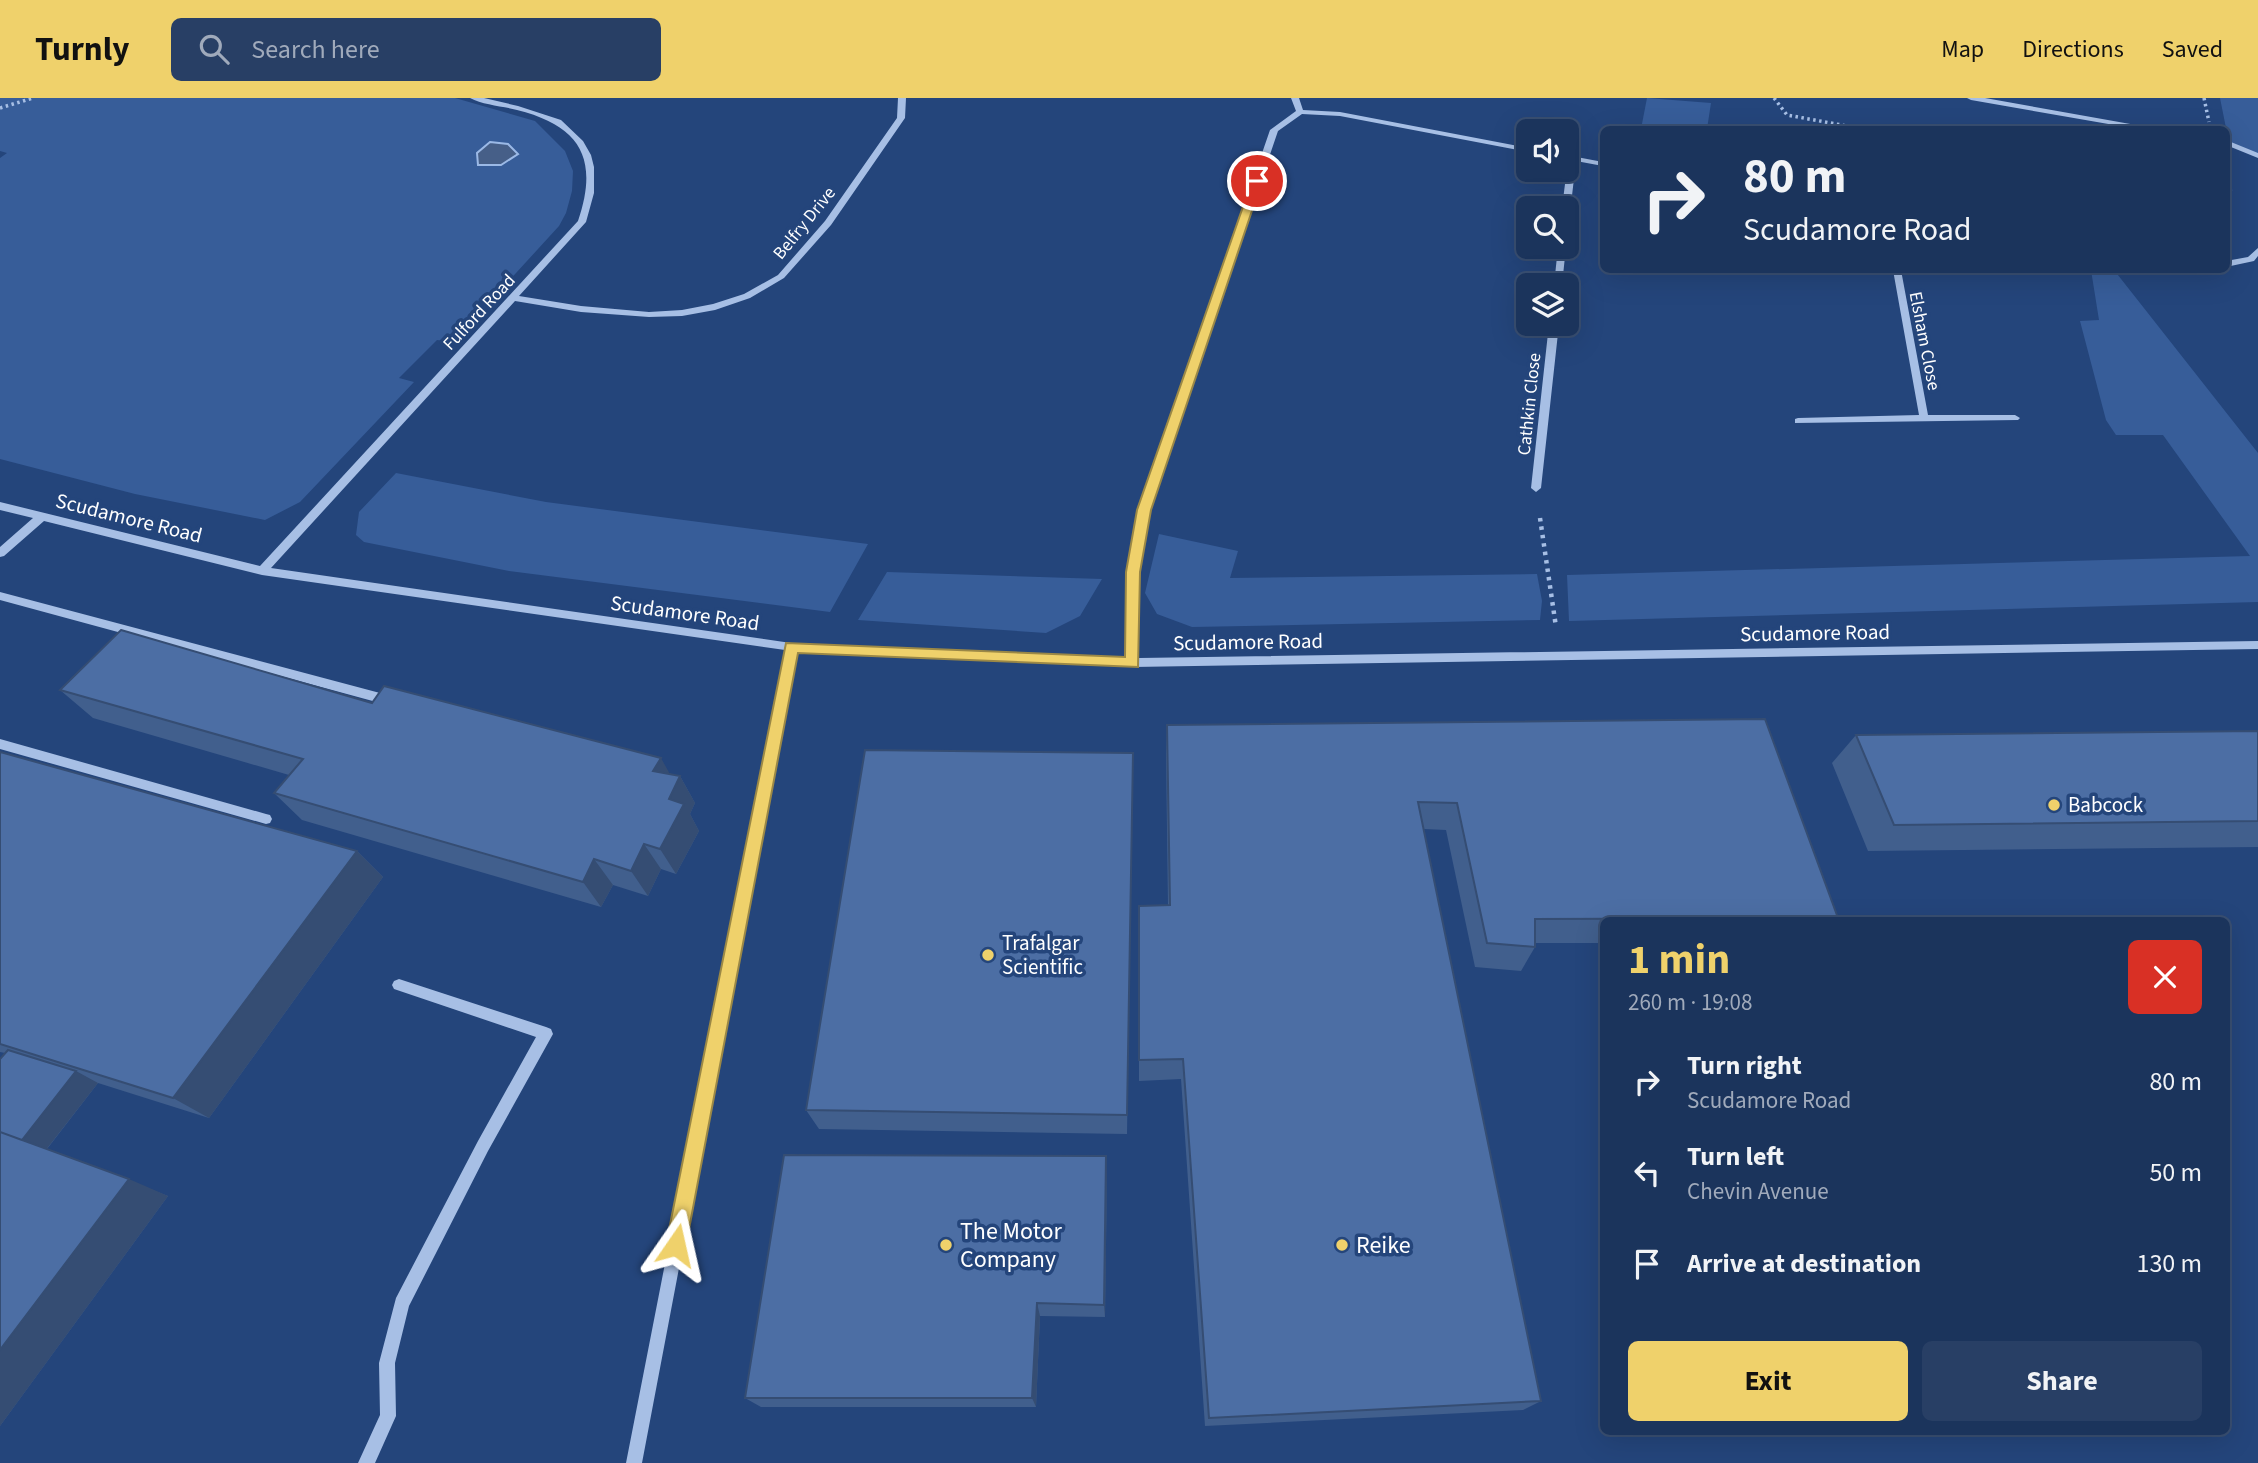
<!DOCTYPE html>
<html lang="en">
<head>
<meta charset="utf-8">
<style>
	body { margin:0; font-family:"Source Sans 3",sans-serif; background:#283f65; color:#f1f3f6; height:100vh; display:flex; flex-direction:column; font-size:26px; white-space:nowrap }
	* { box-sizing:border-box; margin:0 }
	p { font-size:23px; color:#a0aabb }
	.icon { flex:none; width:38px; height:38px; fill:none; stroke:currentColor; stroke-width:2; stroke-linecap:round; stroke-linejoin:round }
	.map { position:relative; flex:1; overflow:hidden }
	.sheet { position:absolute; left:1600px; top:819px; width:630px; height:518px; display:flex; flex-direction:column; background:#1b345c; border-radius:10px; box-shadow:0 7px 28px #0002,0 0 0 2px #394f72 }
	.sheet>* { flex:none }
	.guide { position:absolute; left:1600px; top:28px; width:630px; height:147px; border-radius:10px; box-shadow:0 7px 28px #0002,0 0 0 2px #394f72; background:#1b345c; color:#f1f3f6; overflow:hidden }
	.buttons { position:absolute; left:1516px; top:21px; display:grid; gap:14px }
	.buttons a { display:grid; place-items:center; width:63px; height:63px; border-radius:10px; background:#1b345c; box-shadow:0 7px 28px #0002,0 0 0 2px #394f72; font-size:35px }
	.pin { position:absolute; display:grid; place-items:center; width:60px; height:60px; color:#fff; margin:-30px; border:4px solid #fff; border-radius:50%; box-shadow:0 2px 7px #0007 }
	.me { position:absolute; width:77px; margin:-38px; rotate:11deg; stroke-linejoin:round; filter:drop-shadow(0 0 5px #0008) }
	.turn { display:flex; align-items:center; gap:24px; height:147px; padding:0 28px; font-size:32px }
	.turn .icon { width:91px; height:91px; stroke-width:2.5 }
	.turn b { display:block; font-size:49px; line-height:60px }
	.round { display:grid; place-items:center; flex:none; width:74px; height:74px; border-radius:10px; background:#283f65 }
	.head { display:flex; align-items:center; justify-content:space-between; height:119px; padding:0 28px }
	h1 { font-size:42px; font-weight:700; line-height:52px; color:#efd16b }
	.cta { display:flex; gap:14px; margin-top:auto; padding:14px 28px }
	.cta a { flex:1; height:80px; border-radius:10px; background:#efd16b; color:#111; font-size:28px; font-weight:700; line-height:80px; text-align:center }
	.cta a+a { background:#283f65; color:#f1f3f6 }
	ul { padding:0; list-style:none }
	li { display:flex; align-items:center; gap:21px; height:91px; padding:0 28px }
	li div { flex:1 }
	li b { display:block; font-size:26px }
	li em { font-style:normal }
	header { display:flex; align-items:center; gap:42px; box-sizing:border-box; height:98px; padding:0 35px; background:#efd16b; color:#111 }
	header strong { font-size:33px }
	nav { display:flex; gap:38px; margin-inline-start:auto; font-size:24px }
	.search { width:490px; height:63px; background:#283f65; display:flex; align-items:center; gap:18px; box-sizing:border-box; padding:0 24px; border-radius:10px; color:#a0aabb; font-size:26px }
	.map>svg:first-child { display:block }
</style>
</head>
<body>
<header>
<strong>Turnly</strong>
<div class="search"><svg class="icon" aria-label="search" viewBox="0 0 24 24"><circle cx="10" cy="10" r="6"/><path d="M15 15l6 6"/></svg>Search here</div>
<nav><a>Map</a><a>Directions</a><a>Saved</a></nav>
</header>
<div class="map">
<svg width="2258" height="1365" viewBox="0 0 2258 1365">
	<rect width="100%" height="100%" fill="#24457b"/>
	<path fill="#375d99" d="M 0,0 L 455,0 L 535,23 L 565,53 L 573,73 L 572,93 L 566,115 L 559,128 L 453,244 L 437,242 L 399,280 L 414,284 L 300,404 L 265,422 L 135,396 L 0,361 L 0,60 L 7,55 L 0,53 Z
		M 1647,0 L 1711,5 L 1707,31 L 1641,31 Z
		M 2220,0 L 2258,0 L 2258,58 L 2229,45 Z
		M 2091,172 L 2114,172 L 2258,355 L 2258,504 L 1569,523 L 1567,477 L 2250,458 L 2163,337 L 2116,337 L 2106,322 L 2080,223 L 2099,222 Z
		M 396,375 L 546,404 L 868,446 L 830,514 L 509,473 L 364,444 L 356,437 L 359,414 Z
		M 1159,436 L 1238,453 L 1230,480 L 1537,476 L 1542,503 L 1540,522 L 1192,529 L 1157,516 L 1145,495 Z
		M 887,474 L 1102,481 L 1080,518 L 1046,535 L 858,522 Z"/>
	<path fill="#465f88" stroke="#9bb9e6" stroke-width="2" d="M 490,44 L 508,46 L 518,56 L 501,67 L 478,67 L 477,55 Z"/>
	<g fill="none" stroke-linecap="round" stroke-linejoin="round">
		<path stroke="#a7bfe5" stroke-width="3.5" stroke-dasharray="2.5 3.5" stroke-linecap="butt" d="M 1774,0 L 1787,17 L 1869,32
			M 2204,0 L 2209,24
			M 0,10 L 33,0
			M 2226,79 L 2231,94 L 2226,93"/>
		<path stroke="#a7bfe5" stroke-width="4.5" stroke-dasharray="3.5 5" stroke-linecap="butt" d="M 1540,420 L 1556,529"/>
		<path fill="#a7bfe5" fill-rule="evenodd" d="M 470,0 L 484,0 L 518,8 L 561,22 L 583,43 L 591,57 L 594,69 L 594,95 L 586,124 L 519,198 L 581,208 L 649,214 L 682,212 L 713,206 L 744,196 L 778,177 L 825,123 L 897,20 L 898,0 L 906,0 L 905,20 L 831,127 L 784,180 L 750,200 L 715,212 L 682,218 L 649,219 L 581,214 L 515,203 L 271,470 L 791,545 L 1127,560 L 1128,474 L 1139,412 L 1270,32 L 1296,13 L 1291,0 L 1299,0 L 1303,12 L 1340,14 L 1528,50 L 1528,54 L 1340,18 L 1302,16 L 1278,33 L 1149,412 L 1138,474 L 1139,560 L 2258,543 L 2258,551 L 1133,569 L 796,554 L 642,1365 L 626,1365 L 785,552 L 262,477 L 44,423 L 4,458 L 0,459 L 0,449 L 33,420 L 0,412 L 0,404 L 260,468 L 578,123 C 599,61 581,28 517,12 C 502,8 483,7 470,0 Z
			M 1967,0 L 1985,0 L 2164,32 L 2143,32 L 1971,2 Z
			M 2226,42 L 2258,55 L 2258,60 L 2226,47 Z
			M 1566,57 L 1603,64 L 1603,68 L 1576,63 L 1570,115 L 1566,117 L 1566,110 L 1562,110 L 1568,62 Z
			M 1558,149 L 1566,149 L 1562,187 L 1554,187 Z
			M 2258,150 L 2258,158 L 2254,163 L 2226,169 L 2226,163 L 2248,159 Z
			M 1893,172 L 1901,172 L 1928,317 L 2015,317 L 2020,320 L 2018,322 L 1795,325 L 1795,321 L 1798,320 L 1919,317 Z
			M 1549,226 L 1559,226 L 1541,390 L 1536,394 L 1531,390 Z
			M 0,494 L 380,595 L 386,600 L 380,605 L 0,502 Z
			M 0,641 L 266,716 L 270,717 L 272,721 L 270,725 L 266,726 L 0,651 Z
			M 399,881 L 546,929 L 551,931 L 553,936 L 488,1053 L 409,1208 L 395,1265 L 396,1318 L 375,1365 L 358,1365 L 380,1317 L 379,1265 L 396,1200 L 478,1043 L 536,939 L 394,891 L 392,887 L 394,883 Z"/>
	</g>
	<path fill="#415f8d" d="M 60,592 L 372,605 L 680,678 L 695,705 L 690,716 L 699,733 L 676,776 L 661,771 L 648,798 L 613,787 L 601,809 L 302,722 L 274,695 L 289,677 L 93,620 Z
		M 1765,621 L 1838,820 L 1835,822 L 1603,822 L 1603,845 L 1535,845 L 1535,849 L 1521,873 L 1475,869 L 1446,732 L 1424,731 L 1541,1303 L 1523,1312 L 1205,1328 L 1181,981 L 1139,983 L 1139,808 L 1168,807 L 1166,655 L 1167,627 Z
		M 2258,633 L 2258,749 L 1868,753 L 1832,665 L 1856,637 Z
		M 0,654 L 357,753 L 383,779 L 209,1020 L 98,985 L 47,1051 L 168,1098 L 0,1328 L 0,961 L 5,955 L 0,954 Z
		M 1133,655 L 1127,1036 L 819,1031 L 806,1012 Z
		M 1107,1076 L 1105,1219 L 1040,1218 L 1036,1309 L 761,1309 L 745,1300 Z"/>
	<path fill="#354d73" d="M 661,660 L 676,687 L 680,678 L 695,705 L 690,716 L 699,733 L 676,776 L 660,751 L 669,701 L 653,673 Z
		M 644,746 L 661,771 L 648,798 L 631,773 Z
		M 357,753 L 383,779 L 209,1020 L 173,1000 Z
		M 594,761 L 613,787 L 601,809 L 583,784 Z
		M 76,973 L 98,985 L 45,1053 L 21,1043 Z
		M 1106,1058 L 1107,1076 L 1105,1219 L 1104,1207 Z
		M 129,1081 L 168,1098 L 0,1328 L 0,1252 Z
		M 1037,1205 L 1040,1218 L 1036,1309 L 1032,1300 Z"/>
	<path fill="#4c6ea4" stroke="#354d73" stroke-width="2" d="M 121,532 L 372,605 L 384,588 L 661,660 L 653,673 L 680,678 L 669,701 L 684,706 L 660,751 L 644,746 L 631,773 L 594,761 L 583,784 L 274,695 L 303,661 L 60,592 Z
		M 1765,621 L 1838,820 L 1535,821 L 1535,849 L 1487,845 L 1457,705 L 1418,704 L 1541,1303 L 1209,1320 L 1183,961 L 1139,962 L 1139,808 L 1170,807 L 1167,627 Z
		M 2258,633 L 2258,723 L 1894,727 L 1856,637 Z
		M 865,652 L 1133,655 L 1127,1017 L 806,1012 Z
		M 0,654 L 357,753 L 173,1000 L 0,946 Z
		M 8,952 L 76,973 L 22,1042 L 0,1034 L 0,961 Z
		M 0,1034 L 129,1081 L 0,1252 Z
		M 784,1057 L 1106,1058 L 1104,1207 L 1037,1205 L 1032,1300 L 745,1300 Z"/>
	<path fill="#efd16b" stroke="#9b8846" stroke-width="2" d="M 1257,80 L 1262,83 L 1151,412 L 1140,474 L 1138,569 L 798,555 L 686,1147 L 683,1155 L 676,1157 L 669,1155 L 666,1147 L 786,545 L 1125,559 L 1126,474 L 1137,412 L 1252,83 Z"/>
	<g fill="#efd16b" stroke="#24457b" stroke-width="2.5">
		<circle cx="2054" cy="707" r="7"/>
		<circle cx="988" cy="857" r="7"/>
		<circle cx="946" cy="1147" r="7"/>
		<circle cx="1342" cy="1147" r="7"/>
	</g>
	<g text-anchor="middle" stroke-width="7" stroke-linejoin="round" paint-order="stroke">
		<g font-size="18" fill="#fff" stroke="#24457b">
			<text transform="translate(804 125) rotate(-51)" y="6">Belfry Drive</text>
			<text transform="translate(479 214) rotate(-47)" y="6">Fulford Road</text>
			<text transform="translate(1925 243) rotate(79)" y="6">Elsham Close</text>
			<text transform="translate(1529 306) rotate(-84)" y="6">Cathkin Close</text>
		</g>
		<g font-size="21" fill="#fff" stroke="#24457b">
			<text transform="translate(129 420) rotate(14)" y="7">Scudamore Road</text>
			<text transform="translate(685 515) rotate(8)" y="7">Scudamore Road</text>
			<text transform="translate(1815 535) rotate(-1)" y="7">Scudamore Road</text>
			<text transform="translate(1248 544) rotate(-1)" y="7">Scudamore Road</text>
		</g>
		<g font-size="21" fill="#fff" stroke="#24457b" text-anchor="start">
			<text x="2068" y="714">Babcock</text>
			<text x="1002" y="852">Trafalgar<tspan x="1002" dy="24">Scientific</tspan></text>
		</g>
		<g font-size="24" fill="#fff" stroke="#24457b" text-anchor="start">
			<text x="960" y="1141">The Motor<tspan x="960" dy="28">Company</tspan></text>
			<text x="1356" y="1155">Reike</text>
		</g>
	</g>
</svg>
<div class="buttons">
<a><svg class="icon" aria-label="sound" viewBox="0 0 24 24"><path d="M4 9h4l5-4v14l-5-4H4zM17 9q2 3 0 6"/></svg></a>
<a><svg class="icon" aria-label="search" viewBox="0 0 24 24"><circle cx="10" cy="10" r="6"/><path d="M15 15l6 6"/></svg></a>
<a><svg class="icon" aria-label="layers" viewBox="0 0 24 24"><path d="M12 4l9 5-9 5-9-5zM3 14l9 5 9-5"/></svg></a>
</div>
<div class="pin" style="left:1257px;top:83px;background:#d93025"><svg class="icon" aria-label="arrive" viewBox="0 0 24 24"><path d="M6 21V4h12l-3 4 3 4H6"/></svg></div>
<svg class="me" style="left:676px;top:1147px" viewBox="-20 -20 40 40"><path d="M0-17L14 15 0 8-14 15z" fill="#efd16b" stroke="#fff" stroke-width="4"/></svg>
<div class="guide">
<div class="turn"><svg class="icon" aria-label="right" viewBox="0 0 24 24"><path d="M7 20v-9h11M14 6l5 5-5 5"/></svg><div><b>80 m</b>Scudamore Road</div></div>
</div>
<section class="sheet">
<div class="head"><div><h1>1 min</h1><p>260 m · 19:08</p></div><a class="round" style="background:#d93025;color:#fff"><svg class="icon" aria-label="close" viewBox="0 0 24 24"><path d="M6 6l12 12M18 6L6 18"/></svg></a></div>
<ul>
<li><svg class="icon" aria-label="right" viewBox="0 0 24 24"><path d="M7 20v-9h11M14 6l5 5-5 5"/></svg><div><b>Turn right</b><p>Scudamore Road</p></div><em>80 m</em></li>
<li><svg class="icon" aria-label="left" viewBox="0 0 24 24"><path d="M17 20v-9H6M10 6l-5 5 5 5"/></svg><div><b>Turn left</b><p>Chevin Avenue</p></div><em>50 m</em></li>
<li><svg class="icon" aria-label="arrive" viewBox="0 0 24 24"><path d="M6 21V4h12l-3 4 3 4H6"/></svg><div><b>Arrive at destination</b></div><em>130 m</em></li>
</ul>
<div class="cta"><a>Exit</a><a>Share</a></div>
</section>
</div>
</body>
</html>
